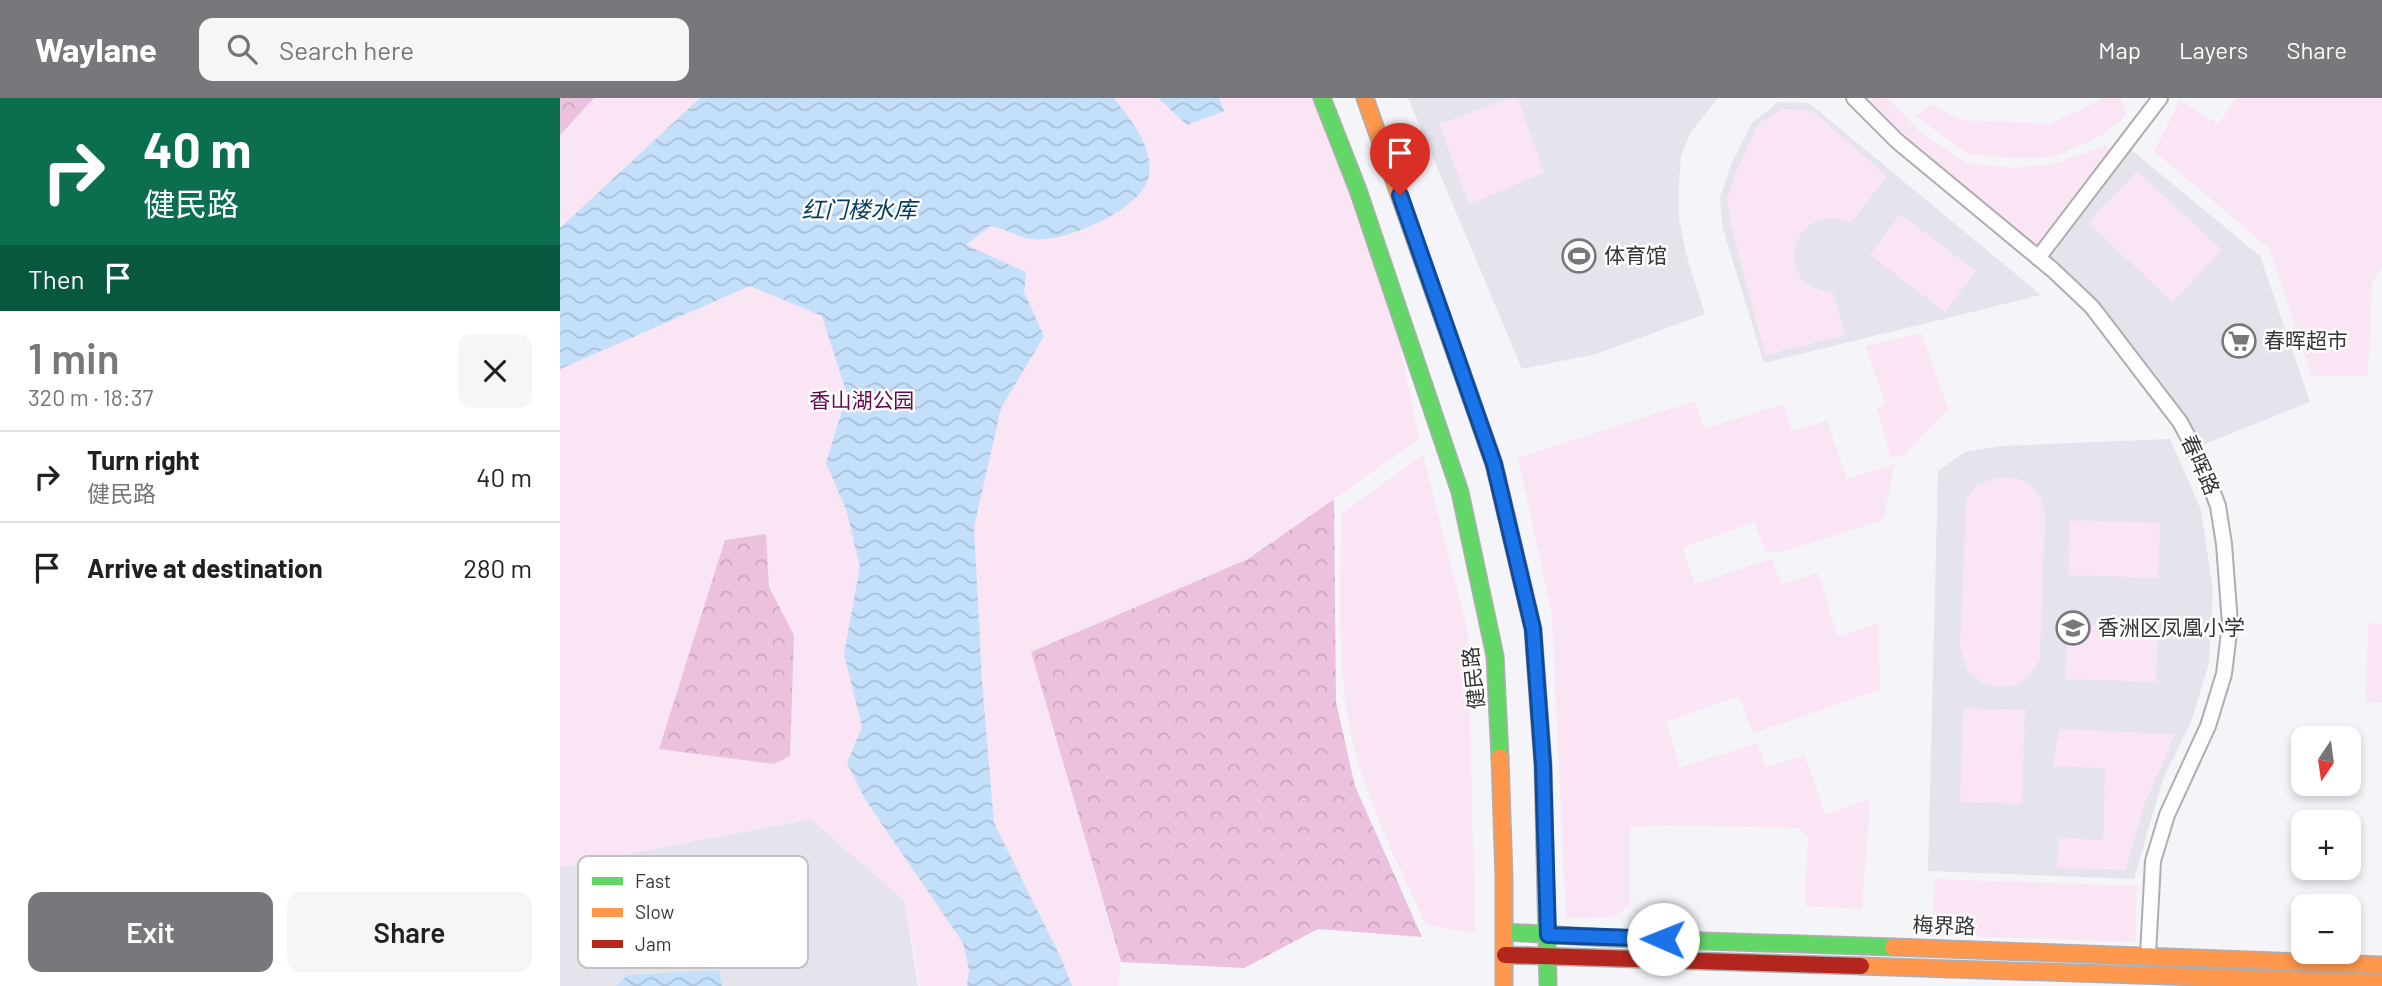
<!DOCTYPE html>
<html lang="en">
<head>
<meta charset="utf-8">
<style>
	body { margin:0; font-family:Barlow,"Noto Sans SC",sans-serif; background:#f6f6f6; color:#202124; height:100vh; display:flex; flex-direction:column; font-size:26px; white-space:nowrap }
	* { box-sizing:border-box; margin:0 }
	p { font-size:23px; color:#757577 }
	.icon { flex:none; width:38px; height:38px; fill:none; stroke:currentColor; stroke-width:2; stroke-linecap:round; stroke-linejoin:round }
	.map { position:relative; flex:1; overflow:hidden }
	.details { display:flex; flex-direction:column; background:#fff; width:560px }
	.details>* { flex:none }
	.banner { background:#0b6e4f; color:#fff; overflow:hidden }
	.needle { width:46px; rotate:193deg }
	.fabs { position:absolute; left:1731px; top:628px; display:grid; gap:14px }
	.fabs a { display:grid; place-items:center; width:70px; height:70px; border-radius:14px; background:#fff; box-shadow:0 4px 10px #0003; font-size:35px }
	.pin { position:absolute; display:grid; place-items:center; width:60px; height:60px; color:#fff; margin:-72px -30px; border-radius:50% 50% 50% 0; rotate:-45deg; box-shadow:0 0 7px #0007 }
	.pin .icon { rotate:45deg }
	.me { position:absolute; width:77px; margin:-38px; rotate:271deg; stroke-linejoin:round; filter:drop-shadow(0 0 5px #0008) }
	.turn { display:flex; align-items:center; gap:24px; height:147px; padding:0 28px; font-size:32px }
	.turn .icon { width:91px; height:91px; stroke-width:2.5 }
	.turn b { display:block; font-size:49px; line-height:60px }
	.then { display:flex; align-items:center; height:66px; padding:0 28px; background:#0003; gap:14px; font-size:26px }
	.round { display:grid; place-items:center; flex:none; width:74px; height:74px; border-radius:14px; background:#f6f6f6 }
	.headline { display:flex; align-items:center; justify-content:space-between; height:119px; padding:0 28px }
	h1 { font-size:42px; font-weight:600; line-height:52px; color:#78777b }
	.primary-button { display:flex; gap:14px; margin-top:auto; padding:14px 28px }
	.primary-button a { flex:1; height:80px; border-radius:14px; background:#78777b; color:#fff; font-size:28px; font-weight:600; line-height:80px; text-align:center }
	.primary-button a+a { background:#f6f6f6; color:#202124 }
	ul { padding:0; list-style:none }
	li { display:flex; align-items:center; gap:21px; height:91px; padding:0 28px; border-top:2px solid #e0e0e0 }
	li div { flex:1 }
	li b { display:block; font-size:26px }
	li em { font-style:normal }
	header { display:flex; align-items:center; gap:42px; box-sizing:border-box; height:98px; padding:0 35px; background:#78777b; color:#fff }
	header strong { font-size:33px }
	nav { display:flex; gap:38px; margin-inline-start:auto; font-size:24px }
	.search { width:490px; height:63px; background:#f6f6f6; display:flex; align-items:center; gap:18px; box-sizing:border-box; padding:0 24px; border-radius:14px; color:#757577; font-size:26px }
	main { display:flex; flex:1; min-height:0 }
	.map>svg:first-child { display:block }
</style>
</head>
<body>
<header>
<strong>Waylane</strong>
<div class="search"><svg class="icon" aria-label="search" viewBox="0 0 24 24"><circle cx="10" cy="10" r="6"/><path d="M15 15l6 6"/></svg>Search here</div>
<nav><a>Map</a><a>Layers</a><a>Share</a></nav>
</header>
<main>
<section class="details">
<div class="banner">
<div class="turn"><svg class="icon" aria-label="right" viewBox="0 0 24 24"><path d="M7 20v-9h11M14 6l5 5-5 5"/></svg><div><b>40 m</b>健民路</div></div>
<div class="then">Then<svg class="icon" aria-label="arrive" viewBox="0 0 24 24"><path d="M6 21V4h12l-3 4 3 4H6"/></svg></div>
</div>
<div class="headline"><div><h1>1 min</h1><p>320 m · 18:37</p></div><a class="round"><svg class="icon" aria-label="close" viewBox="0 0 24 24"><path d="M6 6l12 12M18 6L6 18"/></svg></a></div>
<ul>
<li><svg class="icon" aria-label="right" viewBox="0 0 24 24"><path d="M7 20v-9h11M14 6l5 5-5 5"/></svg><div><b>Turn right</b><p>健民路</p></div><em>40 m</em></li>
<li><svg class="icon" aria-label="arrive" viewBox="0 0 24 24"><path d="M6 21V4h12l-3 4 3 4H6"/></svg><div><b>Arrive at destination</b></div><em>280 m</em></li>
</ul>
<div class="primary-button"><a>Exit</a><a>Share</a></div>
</section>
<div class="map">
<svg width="1822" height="888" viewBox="0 0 1822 888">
	<defs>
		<pattern id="forest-crowns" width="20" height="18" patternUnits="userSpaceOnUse" patternTransform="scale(1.75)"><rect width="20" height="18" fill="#ecc1de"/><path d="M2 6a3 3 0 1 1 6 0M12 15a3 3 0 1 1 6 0" fill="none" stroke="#cba6bf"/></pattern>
		<pattern id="water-waves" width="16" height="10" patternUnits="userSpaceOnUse" patternTransform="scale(1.75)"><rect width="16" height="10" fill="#c3dffa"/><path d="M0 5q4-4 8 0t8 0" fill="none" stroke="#a8c0d7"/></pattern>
	</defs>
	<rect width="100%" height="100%" fill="#f5f4f9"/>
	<path fill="#e5e3ec" d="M 848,0 L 1158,0 L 1130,35 L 1121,59 L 1119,85 L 1119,120 L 1126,156 L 1145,216 L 1036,256 L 962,271 Z
		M 1218,4 L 1249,5 L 1481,197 L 1204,265 L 1163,131 L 1160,100 L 1172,64 L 1192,25 Z
		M 1569,50 L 1700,158 L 1750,304 L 1640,348 L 1483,159 Z
		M 1610,341 L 1641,412 L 1653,494 L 1649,565 L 1631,624 L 1603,681 L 1574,781 L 1368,773 L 1378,373 L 1405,354 L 1441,348 Z
		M 251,721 L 344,802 L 358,888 L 0,888 L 0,769 Z"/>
	<path fill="#f9e5f3" d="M 0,0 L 760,0 L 824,169 L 859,341 L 688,461 L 471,554 L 560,864 L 559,888 L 360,888 L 344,802 L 250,721 L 0,769 Z
		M 951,0 L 958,0 L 984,75 L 909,106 L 879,26 Z
		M 1302,0 L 1327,0 L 1362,36 L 1406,65 L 1452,70 L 1494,66 L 1544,48 L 1552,50 L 1477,148 L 1343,42 Z
		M 1544,0 L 1560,0 L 1567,17 L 1539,39 L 1493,59 L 1454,60 L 1408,56 L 1356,18 L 1370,7 L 1402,22 L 1490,26 Z
		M 1676,0 L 1822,0 L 1822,169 L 1812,185 L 1808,278 L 1752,278 L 1709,150 L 1594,53 L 1620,2 L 1659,26 Z
		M 1222,11 L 1252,13 L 1327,78 L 1291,125 C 1231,100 1209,191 1273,194 L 1285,237 L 1205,257 L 1172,131 L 1167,102 L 1175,77 L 1198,26 Z
		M 1577,73 L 1662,152 L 1613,204 L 1528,125 Z
		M 1340,116 L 1416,173 L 1385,214 L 1310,157 Z
		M 1361,235 L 1388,311 L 1344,357 L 1331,360 L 1317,310 L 1326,306 L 1305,248 Z
		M 1135,303 L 1144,331 L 1223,306 L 1232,333 L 1267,323 L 1287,381 L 1335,366 L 1323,422 L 1222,454 L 1206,454 L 1194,424 L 1122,450 L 1135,486 L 1212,461 L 1221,486 L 1258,475 L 1278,539 L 1318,525 L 1320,592 L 1193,635 L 1179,598 L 1106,624 L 1120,670 L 1197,645 L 1206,669 L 1245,658 L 1266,717 L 1310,700 L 1302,811 L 1245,808 L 1248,739 L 1239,730 L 1105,727 L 1070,729 L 1070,806 L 1054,819 L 1006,820 L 992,516 L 958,360 Z
		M 863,357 L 908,534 L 915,835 L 866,827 C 840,770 810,711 794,649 C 775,574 781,493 781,416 Z
		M 1435,380 C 1466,378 1480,385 1485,418 L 1480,561 L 1470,577 L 1461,584 L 1448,589 L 1435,588 L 1423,585 L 1407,573 L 1400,548 L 1406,403 L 1415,388 Z
		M 1509,422 L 1600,425 L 1598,480 L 1508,477 Z
		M 1808,525 L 1822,526 L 1822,605 L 1806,604 Z
		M 1507,526 L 1598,529 L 1596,584 L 1505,581 Z
		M 1403,610 L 1465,612 L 1462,706 L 1400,704 Z
		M 1499,631 L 1615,636 L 1583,710 L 1566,772 L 1497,770 L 1499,740 L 1543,742 L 1545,670 L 1493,668 Z
		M 1375,781 L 1577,788 L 1575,844 L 1373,837 Z"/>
	<path fill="url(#forest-crowns)" d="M 0,0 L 34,0 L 0,37 Z
		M 774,401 L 776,604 L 795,688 L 862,839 L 758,831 L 684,870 L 561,864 L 471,554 L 688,461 Z
		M 206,436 L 209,489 L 234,537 L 230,658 L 214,666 L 99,651 L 165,442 Z"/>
	<path fill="url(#water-waves)" d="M 140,0 L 554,0 C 571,22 593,48 589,77 C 584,111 503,146 471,141 C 457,139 445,130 430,128 L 406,147 L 466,174 L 464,194 L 484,238 L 441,310 L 414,429 L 422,584 L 434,725 L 501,860 L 512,888 L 407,888 L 409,871 L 403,845 L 305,701 L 287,665 L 302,629 L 284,556 L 300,469 L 286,411 L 266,365 L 287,296 L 262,218 L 190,188 L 0,271 L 0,130 Z
		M 598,0 L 659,0 L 664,13 L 627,27 Z
		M 159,872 L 162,888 L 56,888 L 68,877 Z"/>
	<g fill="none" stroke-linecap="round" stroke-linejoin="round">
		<defs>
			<path id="street" d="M 1294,0 L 1337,43 L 1493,172 L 1532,209 L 1620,324 L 1642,365 L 1658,408 L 1664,446 L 1670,526 L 1664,576 L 1648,628 L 1607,717 L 1593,763 L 1588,857
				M 1478,160 L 1600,0"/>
			<path id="fast" d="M 762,0 L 798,92 L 900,394 L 935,558 L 940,659
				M 901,272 L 934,366 L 973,531 L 983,667 L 988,888
				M 945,834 L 1048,840 L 1333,849"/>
			<path id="slow" d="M 805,0 L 901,272
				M 940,659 L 944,780 L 944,888
				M 1333,849 L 1822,867
				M 1301,868 L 1822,885"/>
			<path id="jam" d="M 945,857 L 1301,868"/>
		</defs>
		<use href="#street" stroke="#aeadb0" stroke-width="18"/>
		<use href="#fast" stroke="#aeadb0" stroke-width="19"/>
		<use href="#slow" stroke="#aeadb0" stroke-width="19"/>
		<use href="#jam" stroke="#aeadb0" stroke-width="19"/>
		<use href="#street" stroke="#fefdfe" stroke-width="14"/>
		<use href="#fast" stroke="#63d668" stroke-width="16"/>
		<use href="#slow" stroke="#ff974d" stroke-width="16"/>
		<use href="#jam" stroke="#b3261e" stroke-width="16"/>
	</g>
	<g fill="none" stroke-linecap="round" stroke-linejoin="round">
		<defs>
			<path id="route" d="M 840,97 L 934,366 L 973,531 L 983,667 L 988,837 L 1103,841"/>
		</defs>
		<use href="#route" stroke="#114b97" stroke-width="18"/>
		<use href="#route" stroke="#1a73e8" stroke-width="12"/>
	</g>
	<defs>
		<symbol id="stadium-ring" viewBox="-11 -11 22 22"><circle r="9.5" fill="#fff" stroke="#78777b" stroke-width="1.5"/><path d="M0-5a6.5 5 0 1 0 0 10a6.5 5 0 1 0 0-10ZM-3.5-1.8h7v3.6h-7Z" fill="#78777b"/></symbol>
		<symbol id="supermarket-ring" viewBox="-11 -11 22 22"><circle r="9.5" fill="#fff" stroke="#78777b" stroke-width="1.5"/><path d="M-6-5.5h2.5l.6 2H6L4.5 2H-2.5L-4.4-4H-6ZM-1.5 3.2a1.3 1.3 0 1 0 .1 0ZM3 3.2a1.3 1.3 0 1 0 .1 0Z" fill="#78777b"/></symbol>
		<symbol id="school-ring" viewBox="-11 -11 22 22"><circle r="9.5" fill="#fff" stroke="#78777b" stroke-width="1.5"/><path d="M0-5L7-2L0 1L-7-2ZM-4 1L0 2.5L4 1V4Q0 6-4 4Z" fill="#78777b"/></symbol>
	</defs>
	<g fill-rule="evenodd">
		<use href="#stadium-ring" x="1000" y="139" width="38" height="38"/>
		<use href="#supermarket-ring" x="1660" y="224" width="38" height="38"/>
		<use href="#school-ring" x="1494" y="511" width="38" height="38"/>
	</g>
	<g text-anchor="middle" stroke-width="5" stroke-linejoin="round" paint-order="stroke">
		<g font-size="21" fill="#353437" stroke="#fff" text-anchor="start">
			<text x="1044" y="165">体育馆</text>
			<text x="1704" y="250">春晖超市</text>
			<text x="1538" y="537">香洲区凤凰小学</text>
		</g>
		<g font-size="21" fill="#660a4e" stroke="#fff">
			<text x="302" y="310">香山湖公园</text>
		</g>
		<g font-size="21" fill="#353437" stroke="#fff">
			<text transform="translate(1640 367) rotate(66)" y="7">春晖路</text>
			<text transform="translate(914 580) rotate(-96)" y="7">健民路</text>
			<text transform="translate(1384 828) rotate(2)" y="7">梅界路</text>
		</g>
		<g font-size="23" font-style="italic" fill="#033b61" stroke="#fff">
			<text x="299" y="120">红门楼水库</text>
		</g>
	</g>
	<rect x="18" y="758" width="230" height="112" rx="10" fill="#fff" stroke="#c2c2c3" stroke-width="2"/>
	<rect x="32" y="779" width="31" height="8" fill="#63d668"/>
	<rect x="32" y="810" width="31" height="9" fill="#ff974d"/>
	<rect x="32" y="842" width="31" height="8" fill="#b3261e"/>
	<g font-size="19" fill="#353437">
		<text x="75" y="790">Fast</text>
		<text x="75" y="821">Slow</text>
		<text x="75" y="853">Jam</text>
	</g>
</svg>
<div class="fabs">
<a><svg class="needle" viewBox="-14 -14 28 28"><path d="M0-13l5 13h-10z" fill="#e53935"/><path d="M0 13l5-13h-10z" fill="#757577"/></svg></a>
<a>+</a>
<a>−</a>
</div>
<div class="pin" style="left:840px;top:97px;background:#d93025"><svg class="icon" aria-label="arrive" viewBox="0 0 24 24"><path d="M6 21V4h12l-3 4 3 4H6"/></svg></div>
<svg class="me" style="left:1103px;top:841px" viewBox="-20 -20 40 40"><circle r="19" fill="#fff"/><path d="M0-13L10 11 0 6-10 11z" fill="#1a73e8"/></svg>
</div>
</main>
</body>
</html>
